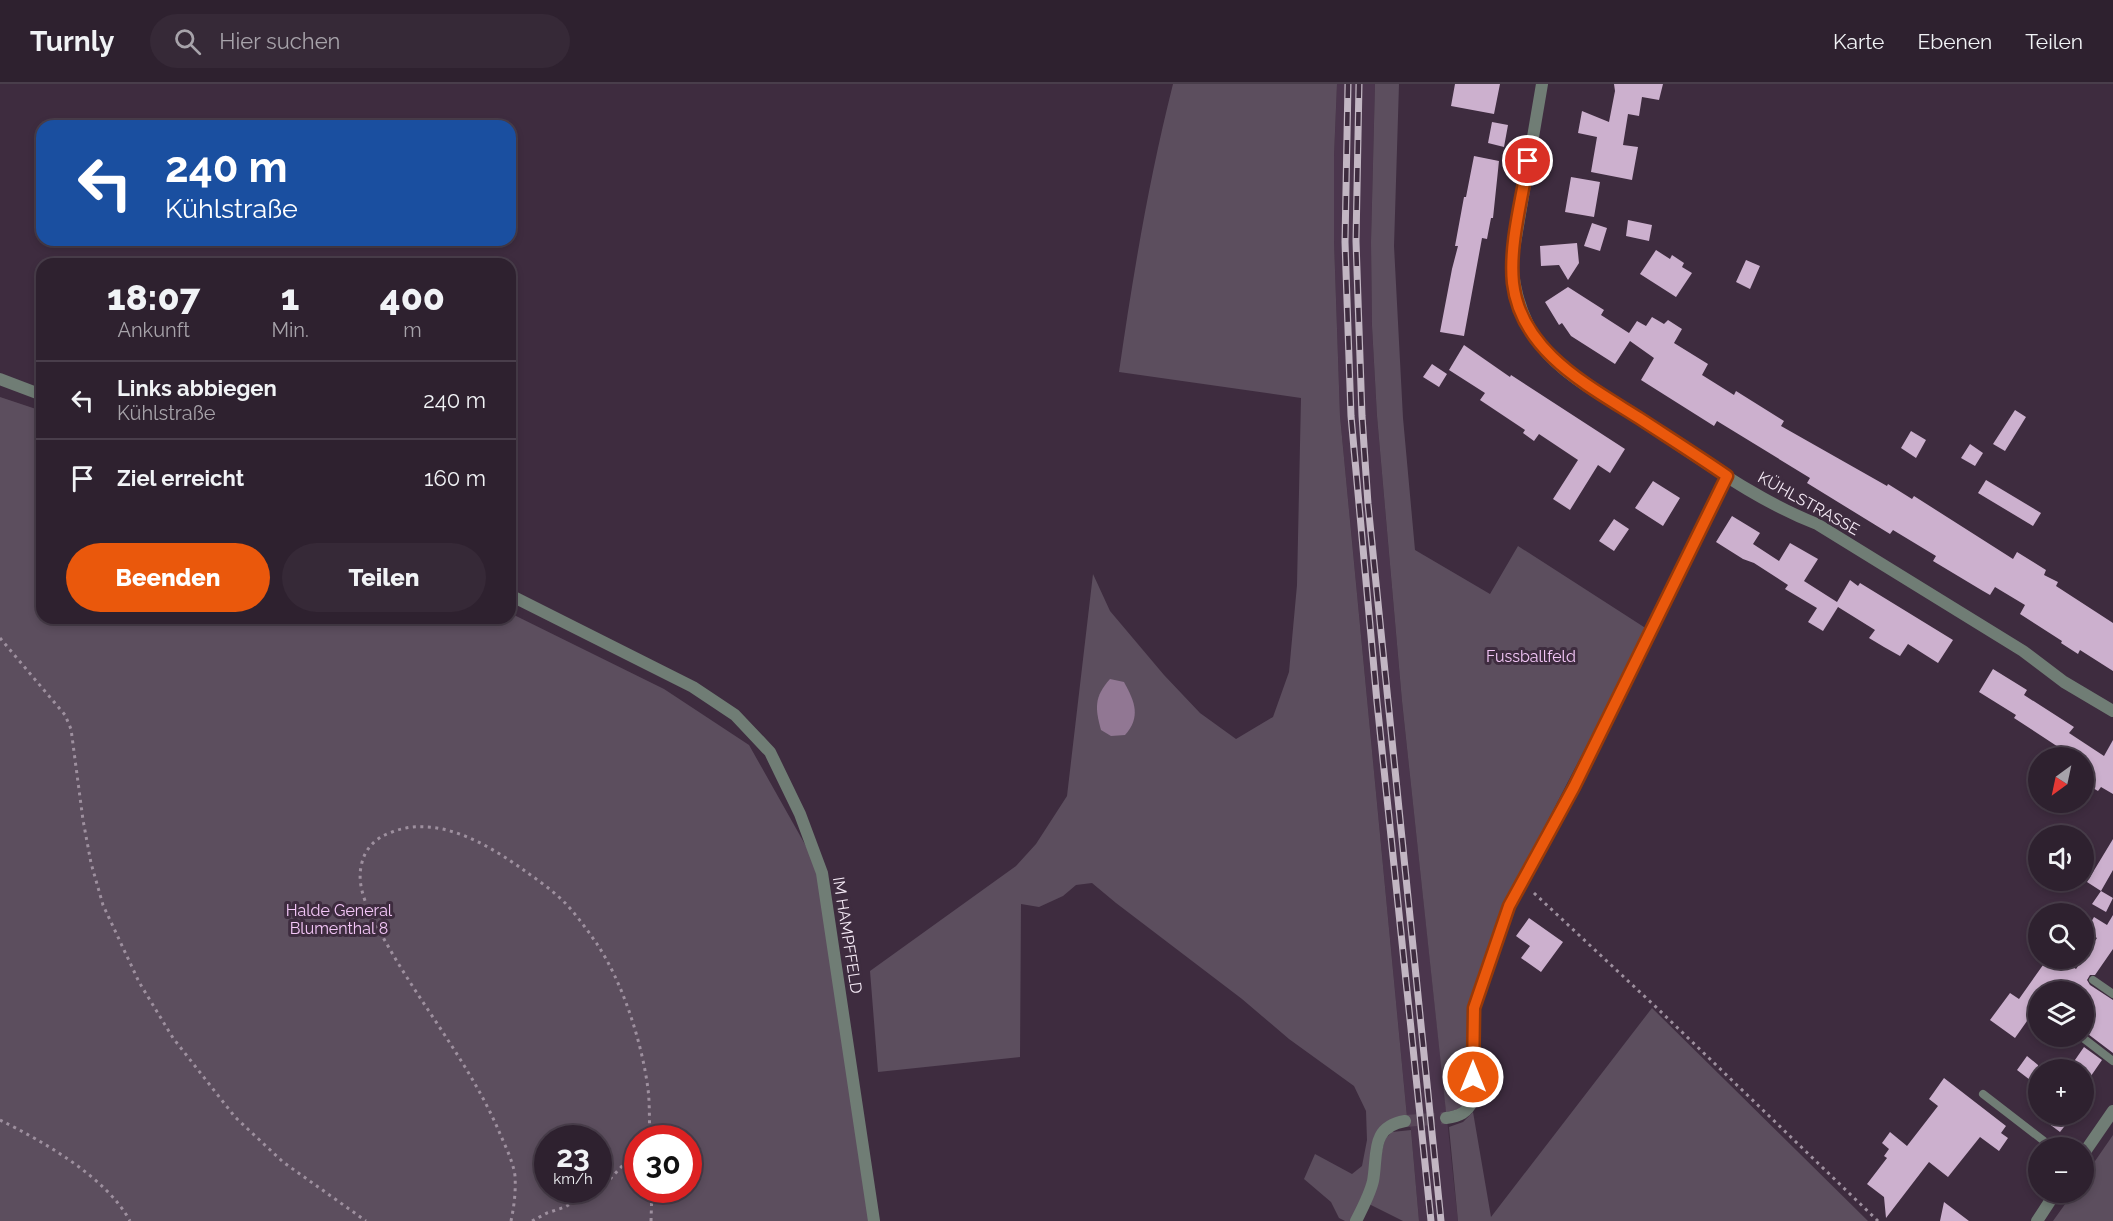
<!DOCTYPE html>
<html lang="de">
<head>
<meta charset="utf-8">
<style>
	body { margin:0; font-family:Raleway,sans-serif; background:#362937; color:#f1f3f6; height:100vh; display:flex; flex-direction:column; font-size:22px; white-space:nowrap }
	* { box-sizing:border-box; margin:0 }
	p { font-size:20px; color:#a7a3aa }
	.icon { flex:none; width:33px; height:33px; fill:none; stroke:currentColor; stroke-width:2; stroke-linecap:round; stroke-linejoin:round }
	.map { position:relative; flex:1; overflow:hidden }
	.sheet { position:absolute; left:36px; top:174px; width:480px; height:366px; display:flex; flex-direction:column; background:#2e212f; border-radius:18px; box-shadow:0 3px 9px #0003,0 0 0 2px #493e4b }
	.sheet>* { flex:none }
	.top-card { position:absolute; left:36px; top:36px; width:480px; height:126px; border-radius:18px; box-shadow:0 3px 9px #0003,0 0 0 2px #493e4b; background:#1a4fa0; color:#fff; overflow:hidden }
	.needle { width:39px; rotate:213deg }
	.buttons { position:absolute; left:2028px; top:663px; display:grid; gap:12px }
	.buttons a { display:grid; place-items:center; width:66px; height:66px; border-radius:50%; background:#2e212f; box-shadow:0 3px 9px #0003,0 0 0 2px #493e4b; font-size:30px }
	.speed { position:absolute; left:534px; top:1041px; display:flex; gap:12px; font-size:30px; font-weight:700; text-align:center }
	.speed>* { display:grid; place-content:center; width:78px; height:78px; border-radius:50%; background:#2e212f; box-shadow:0 3px 9px #0003,0 0 0 2px #493e4b; line-height:1 }
	.speed small { font-size:15px; font-weight:400 }
	.speed .limit { border:9px solid #d22; background:#fff; color:#111 }
	.pin { position:absolute; display:grid; place-items:center; width:51px; height:51px; color:#fff; margin:-26px; border:3px solid #fff; border-radius:50%; box-shadow:0 2px 6px #0007 }
	.me { position:absolute; width:66px; margin:-33px; rotate:0deg; stroke-linejoin:round; filter:drop-shadow(0 0 4px #0008) }
	.turn { display:flex; align-items:center; gap:21px; height:126px; padding:0 30px; font-size:27px }
	.turn .icon { width:78px; height:78px; stroke-width:2.5 }
	.turn b { display:block; font-size:42px; line-height:51px }
	.eta { display:flex; justify-content:space-evenly; align-items:center; height:102px; text-align:center }
	.eta b { font-size:36px; font-weight:800; line-height:42px }
	.primary-button { display:flex; gap:12px; margin-top:auto; padding:12px 30px }
	.primary-button a { flex:1; height:69px; border-radius:36px; background:#ea580c; color:#fff; font-size:24px; font-weight:800; line-height:69px; text-align:center }
	.primary-button a+a { background:#362937; color:#f1f3f6 }
	ul { padding:0; list-style:none }
	li { display:flex; align-items:center; gap:18px; height:78px; padding:0 30px; border-top:2px solid #493e4b }
	li div { flex:1 }
	li b { display:block; font-size:22px }
	li em { font-style:normal }
	header { display:flex; align-items:center; gap:36px; box-sizing:border-box; height:84px; padding:0 30px; background:#2e212f; border-bottom:2px solid #493e4b }
	header strong { font-size:28px }
	nav { display:flex; gap:33px; margin-inline-start:auto; font-size:21px }
	.search { width:420px; height:54px; background:#362937; display:flex; align-items:center; gap:15px; box-sizing:border-box; padding:0 21px; border-radius:33px; color:#a7a3aa; font-size:22px }
	.map>svg:first-child { display:block }
</style>
</head>
<body>
<header>
<strong>Turnly</strong>
<div class="search"><svg class="icon" aria-label="search" viewBox="0 0 24 24"><circle cx="10" cy="10" r="6"/><path d="M15 15l6 6"/></svg>Hier suchen</div>
<nav><a>Karte</a><a>Ebenen</a><a>Teilen</a></nav>
</header>
<div class="map">
<svg width="2113" height="1137" viewBox="0 0 2113 1137">
	<rect width="100%" height="100%" fill="#3e2c3f"/>
	<path fill="#4b364d" d="M 1337,0 L 1375,0 L 1371,158 L 1372,242 L 1377,332 L 1402,617 L 1458,1137 L 1419,1137 L 1411,1046 L 1407,1033 L 1340,332 L 1334,157 L 1334,72 Z"/>
	<path fill="#5c4e5e" fill-rule="evenodd" d="M 1173,0 L 1337,0 L 1334,72 L 1334,157 L 1340,332 L 1407,1033 L 1387,1038 L 1368,1099 L 1351,1137 L 1345,1137 L 1339,1134 L 1331,1118 L 1304,1095 L 1315,1070 L 1352,1090 L 1362,1082 L 1367,1056 L 1366,1027 L 1354,1002 L 1289,955 L 1242,915 L 1116,819 L 1092,799 L 1076,801 L 1063,812 L 1039,823 L 1021,820 L 1020,973 L 878,988 L 870,887 L 1016,782 L 1036,760 L 1067,712 L 1093,490 L 1110,527 L 1164,591 L 1200,629 L 1236,655 L 1273,633 L 1289,588 L 1297,501 L 1301,314 L 1119,288 C 1133,191 1149,95 1173,0 Z
		M 1375,0 L 1399,0 L 1394,162 L 1403,334 L 1415,466 L 1490,510 L 1518,462 L 1647,545 L 1504,821 L 1472,924 L 1469,1015 L 1464,1024 L 1446,1028 L 1402,617 L 1377,332 L 1372,242 L 1371,158 Z
		M 0,313 L 42,327 L 42,534 L 510,534 L 510,529 L 664,605 L 749,661 L 820,787 L 874,1137 L 0,1137 ZM 548,1054 L 598,1054 L 598,1106 L 548,1106 ZM 638,1054 L 688,1054 L 688,1106 L 638,1106 Z
		M 1652,924 L 1868,1137 L 1458,1137 L 1449,1043 L 1463,1038 L 1473,1028 L 1491,1133 Z
		M 1411,1046 L 1419,1137 L 1403,1137 L 1369,1120 L 1385,1055 L 1392,1048 Z
		M 2113,1051 L 2113,1137 L 2053,1137 L 2073,1109 L 2084,1108 L 2084,1093 Z"/>
	<path fill="#917793" d="M 1110,595 L 1124,598 C 1135,618 1141,633 1125,651 L 1111,652 L 1101,646 C 1095,624 1094,613 1110,595 Z"/>
	<path fill="#ccb0ce" d="M 1455,0 L 1500,0 L 1494,30 L 1451,22 Z
		M 1614,0 L 1663,0 L 1659,16 L 1642,13 L 1639,32 L 1628,30 L 1623,61 L 1638,63 L 1632,96 L 1591,88 L 1597,53 L 1578,49 L 1582,27 L 1609,38 L 1615,7 Z
		M 1492,38 L 1508,41 L 1504,63 L 1488,59 Z
		M 1474,72 L 1499,77 L 1493,134 L 1491,134 L 1487,155 L 1482,154 L 1464,252 L 1440,248 L 1452,185 L 1458,162 L 1455,162 L 1464,113 L 1466,113 Z
		M 1571,93 L 1600,98 L 1594,133 L 1565,128 Z
		M 1628,136 L 1652,141 L 1649,157 L 1626,152 Z
		M 1592,139 L 1607,144 L 1600,167 L 1584,162 Z
		M 1577,159 L 1579,179 L 1568,196 L 1559,181 L 1541,182 L 1540,162 Z
		M 1656,166 L 1670,175 L 1672,171 L 1684,179 L 1682,183 L 1692,189 L 1676,213 L 1640,190 Z
		M 1746,176 L 1760,182 L 1750,205 L 1736,198 Z
		M 1568,203 L 1604,226 L 1601,231 L 1629,249 L 1637,237 L 1646,242 L 1652,233 L 1664,240 L 1668,236 L 1682,245 L 1674,259 L 1708,280 L 1702,291 L 1734,311 L 1736,307 L 1784,337 L 1781,342 L 1887,402 L 1888,400 L 1912,415 L 1914,412 L 2013,475 L 2017,468 L 2046,486 L 2044,491 L 2058,498 L 2056,502 L 2113,539 L 2113,587 L 2080,566 L 2078,570 L 2061,559 L 2062,557 L 2020,530 L 2025,521 L 1995,503 L 1990,511 L 1983,507 L 1933,477 L 1936,472 L 1893,446 L 1890,450 L 1807,399 L 1810,394 L 1717,337 L 1714,342 L 1641,296 L 1654,274 L 1630,257 L 1615,280 L 1571,252 L 1562,239 L 1559,241 L 1545,218 Z
		M 1464,261 L 1510,293 L 1511,291 L 1625,365 L 1610,389 L 1598,381 L 1570,426 L 1553,415 L 1578,376 L 1539,350 L 1534,357 L 1523,349 L 1525,346 L 1480,316 L 1485,309 L 1449,286 Z
		M 1432,280 L 1447,290 L 1439,303 L 1423,293 Z
		M 2015,326 L 2026,333 L 2005,367 L 1993,360 Z
		M 1911,347 L 1926,356 L 1916,374 L 1901,364 Z
		M 1970,360 L 1983,369 L 1975,382 L 1961,374 Z
		M 1986,396 L 2041,429 L 2033,442 L 1978,409 Z
		M 1653,397 L 1680,414 L 1663,442 L 1635,424 Z
		M 1732,432 L 1760,449 L 1753,460 L 1779,477 L 1790,459 L 1818,475 L 1804,497 L 1837,518 L 1850,496 L 1858,502 L 1860,499 L 1953,556 L 1938,579 L 1908,560 L 1900,572 L 1884,563 L 1869,554 L 1875,546 L 1838,523 L 1823,547 L 1808,538 L 1817,524 L 1785,505 L 1788,501 L 1754,479 L 1743,475 L 1716,458 Z
		M 1614,435 L 1629,445 L 1614,467 L 1599,457 Z
		M 1993,585 L 2027,606 L 2024,611 L 2074,643 L 2069,649 L 2104,672 L 2113,656 L 2113,710 L 2101,703 L 2098,707 L 2084,699 L 2084,674 L 2075,674 L 2014,634 L 2016,631 L 1979,608 Z
		M 2113,755 L 2113,786 L 2101,807 L 2087,798 Z
		M 2101,807 L 2113,814 L 2106,828 L 2092,820 Z
		M 2113,831 L 2113,865 L 2095,891 L 2090,891 L 2087,896 L 2090,901 L 2113,916 L 2113,969 L 2084,947 L 2084,907 L 2038,908 L 2038,935 L 2032,930 L 2015,954 L 1990,936 L 2010,909 L 2019,915 L 2048,874 L 2061,874 L 2076,885 L 2097,854 L 2086,847 L 2094,833 L 2107,841 Z
		M 1529,834 L 1563,858 L 1541,888 L 1521,874 L 1530,862 L 1516,852 Z
		M 2084,963 L 2102,976 L 2084,1002 L 2084,986 L 2068,986 Z
		M 2027,972 L 2038,981 L 2038,1002 L 2017,986 Z
		M 1944,994 L 2006,1042 L 2001,1049 L 2008,1054 L 1999,1067 L 1980,1053 L 1948,1093 L 1929,1078 L 1886,1134 L 1884,1113 L 1867,1100 L 1887,1074 L 1884,1072 L 1889,1065 L 1882,1059 L 1890,1048 L 1907,1062 L 1938,1022 L 1929,1015 Z
		M 2036,1030 L 2074,1030 L 2060,1048 Z
		M 1944,1118 L 1969,1137 L 1940,1137 Z"/>
	<g fill="none" stroke-linecap="round" stroke-linejoin="round">
		<path stroke="#59485a" stroke-width="12" stroke-dasharray="12 6" stroke-linecap="butt" d="M 1405,1037 L 1446,1034"/>
		<path stroke="#9e909f" stroke-width="3" stroke-dasharray="3 4.5" stroke-linecap="butt" d="M 0,554 L 65,631 L 71,645 L 83,736 L 91,779 L 103,821 L 139,898 L 173,954 L 235,1033 L 283,1078 L 366,1137
			M 1534,809 L 1657,924 L 1878,1137
			M 0,1036 C 44,1058 106,1093 130,1137
			M 598,1104 L 611,1094 L 638,1065
			M 511,1137 C 514,1123 516,1107 515,1092 C 513,1076 504,1060 498,1045 C 468,977 420,920 384,855 C 373,835 356,807 361,783 C 364,765 375,754 392,748 C 438,730 489,761 525,787 C 539,797 555,808 567,821 C 578,833 588,847 597,860 C 623,899 642,959 648,1005 C 650,1021 649,1038 650,1054
			M 532,1137 L 547,1129 L 565,1123 L 595,1106
			M 651,1137 L 652,1106"/>
		<path stroke="#707d75" stroke-width="8" d="M 2093,896 L 2113,910
			M 2083,954 L 2113,977
			M 1983,1010 L 2053,1064"/>
		<path stroke="#707d75" stroke-width="12" d="M 1542,0 L 1512,177 C 1514,209 1522,236 1541,262 C 1565,294 1611,316 1644,338 C 1700,374 1755,416 1817,440 L 2023,567 L 2064,598 L 2113,627
			M 0,295 L 42,311
			M 510,511 L 693,603 L 735,631 L 770,668 L 800,730 L 822,789 L 874,1137
			M 1446,1034 C 1460,1032 1467,1029 1473,1016 L 1474,924 L 1509,822 L 1574,703 L 1727,391
			M 2084,1069 L 2113,1027
			M 1356,1137 C 1362,1125 1370,1110 1373,1097 C 1378,1070 1370,1043 1405,1037
			M 2037,1137 L 2056,1108"/>
		<defs>
			<path id="rail" d="M 1348,0 L 1345,158 L 1351,332 L 1377,618 L 1431,1137
				M 1359,0 L 1356,157 L 1362,332 L 1368,420 L 1388,617 L 1441,1137"/>
		</defs>
		<use href="#rail" stroke="#c2b6c3" stroke-width="7"/>
		<use href="#rail" stroke="#3e2c3f" stroke-width="4.5" stroke-dasharray="14" stroke-linecap="butt"/>
	</g>
	<g fill="none" stroke-linecap="round" stroke-linejoin="round">
		<defs>
			<path id="route" d="M 1473,993 L 1474,924 L 1509,822 L 1574,703 L 1727,392 C 1698,372 1668,353 1639,334 C 1587,301 1521,267 1513,199 C 1509,161 1522,115 1528,77"/>
		</defs>
		<use href="#route" stroke="#983908" stroke-width="15"/>
		<use href="#route" stroke="#ea580c" stroke-width="10"/>
	</g>
	<g text-anchor="middle" stroke-width="6" stroke-linejoin="round" paint-order="stroke">
		<g font-size="16" fill="#f5eaf6" stroke="#3e2c3f">
			<text transform="translate(1809 419) rotate(29)" y="6">KÜHLSTRASSE</text>
			<text transform="translate(848 851) rotate(81)" y="6">IM HAMPFFELD</text>
		</g>
		<g font-size="16" fill="#f4c7f8" stroke="#3e2c3f">
			<text x="1531" y="578">Fussballfeld</text>
			<text x="339" y="832">Halde General<tspan x="339" dy="18">Blumenthal 8</tspan></text>
		</g>
	</g>
</svg>
<div class="buttons">
<a><svg class="needle" viewBox="-14 -14 28 28"><path d="M0-13l5 13h-10z" fill="#e53935"/><path d="M0 13l5-13h-10z" fill="#a7a3aa"/></svg></a>
<a><svg class="icon" aria-label="sound" viewBox="0 0 24 24"><path d="M4 9h4l5-4v14l-5-4H4zM17 9q2 3 0 6"/></svg></a>
<a><svg class="icon" aria-label="search" viewBox="0 0 24 24"><circle cx="10" cy="10" r="6"/><path d="M15 15l6 6"/></svg></a>
<a><svg class="icon" aria-label="layers" viewBox="0 0 24 24"><path d="M12 4l9 5-9 5-9-5zM3 14l9 5 9-5"/></svg></a>
<a>+</a>
<a>−</a>
</div>
<div class="speed"><div>23<small>km/h</small></div><div class="limit">30</div></div>
<div class="pin" style="left:1528px;top:77px;background:#d93025"><svg class="icon" aria-label="arrive" viewBox="0 0 24 24"><path d="M6 21V4h12l-3 4 3 4H6"/></svg></div>
<svg class="me" style="left:1473px;top:993px" viewBox="-20 -20 40 40"><circle r="17" fill="#ea580c" stroke="#fff" stroke-width="3"/><path d="M0-11L8 9 0 5-8 9z" fill="#fff"/></svg>
<div class="top-card">
<div class="turn"><svg class="icon" aria-label="left" viewBox="0 0 24 24"><path d="M17 20v-9H6M10 6l-5 5 5 5"/></svg><div><b>240 m</b>Kühlstraße</div></div>
</div>
<section class="sheet">
<div class="eta">
<div><b>18:07</b><p>Ankunft</p></div>
<div><b>1</b><p>Min.</p></div>
<div><b>400</b><p>m</p></div>
</div>
<ul>
<li><svg class="icon" aria-label="left" viewBox="0 0 24 24"><path d="M17 20v-9H6M10 6l-5 5 5 5"/></svg><div><b>Links abbiegen</b><p>Kühlstraße</p></div><em>240 m</em></li>
<li><svg class="icon" aria-label="arrive" viewBox="0 0 24 24"><path d="M6 21V4h12l-3 4 3 4H6"/></svg><div><b>Ziel erreicht</b></div><em>160 m</em></li>
</ul>
<div class="primary-button"><a>Beenden</a><a>Teilen</a></div>
</section>
</div>
</body>
</html>
